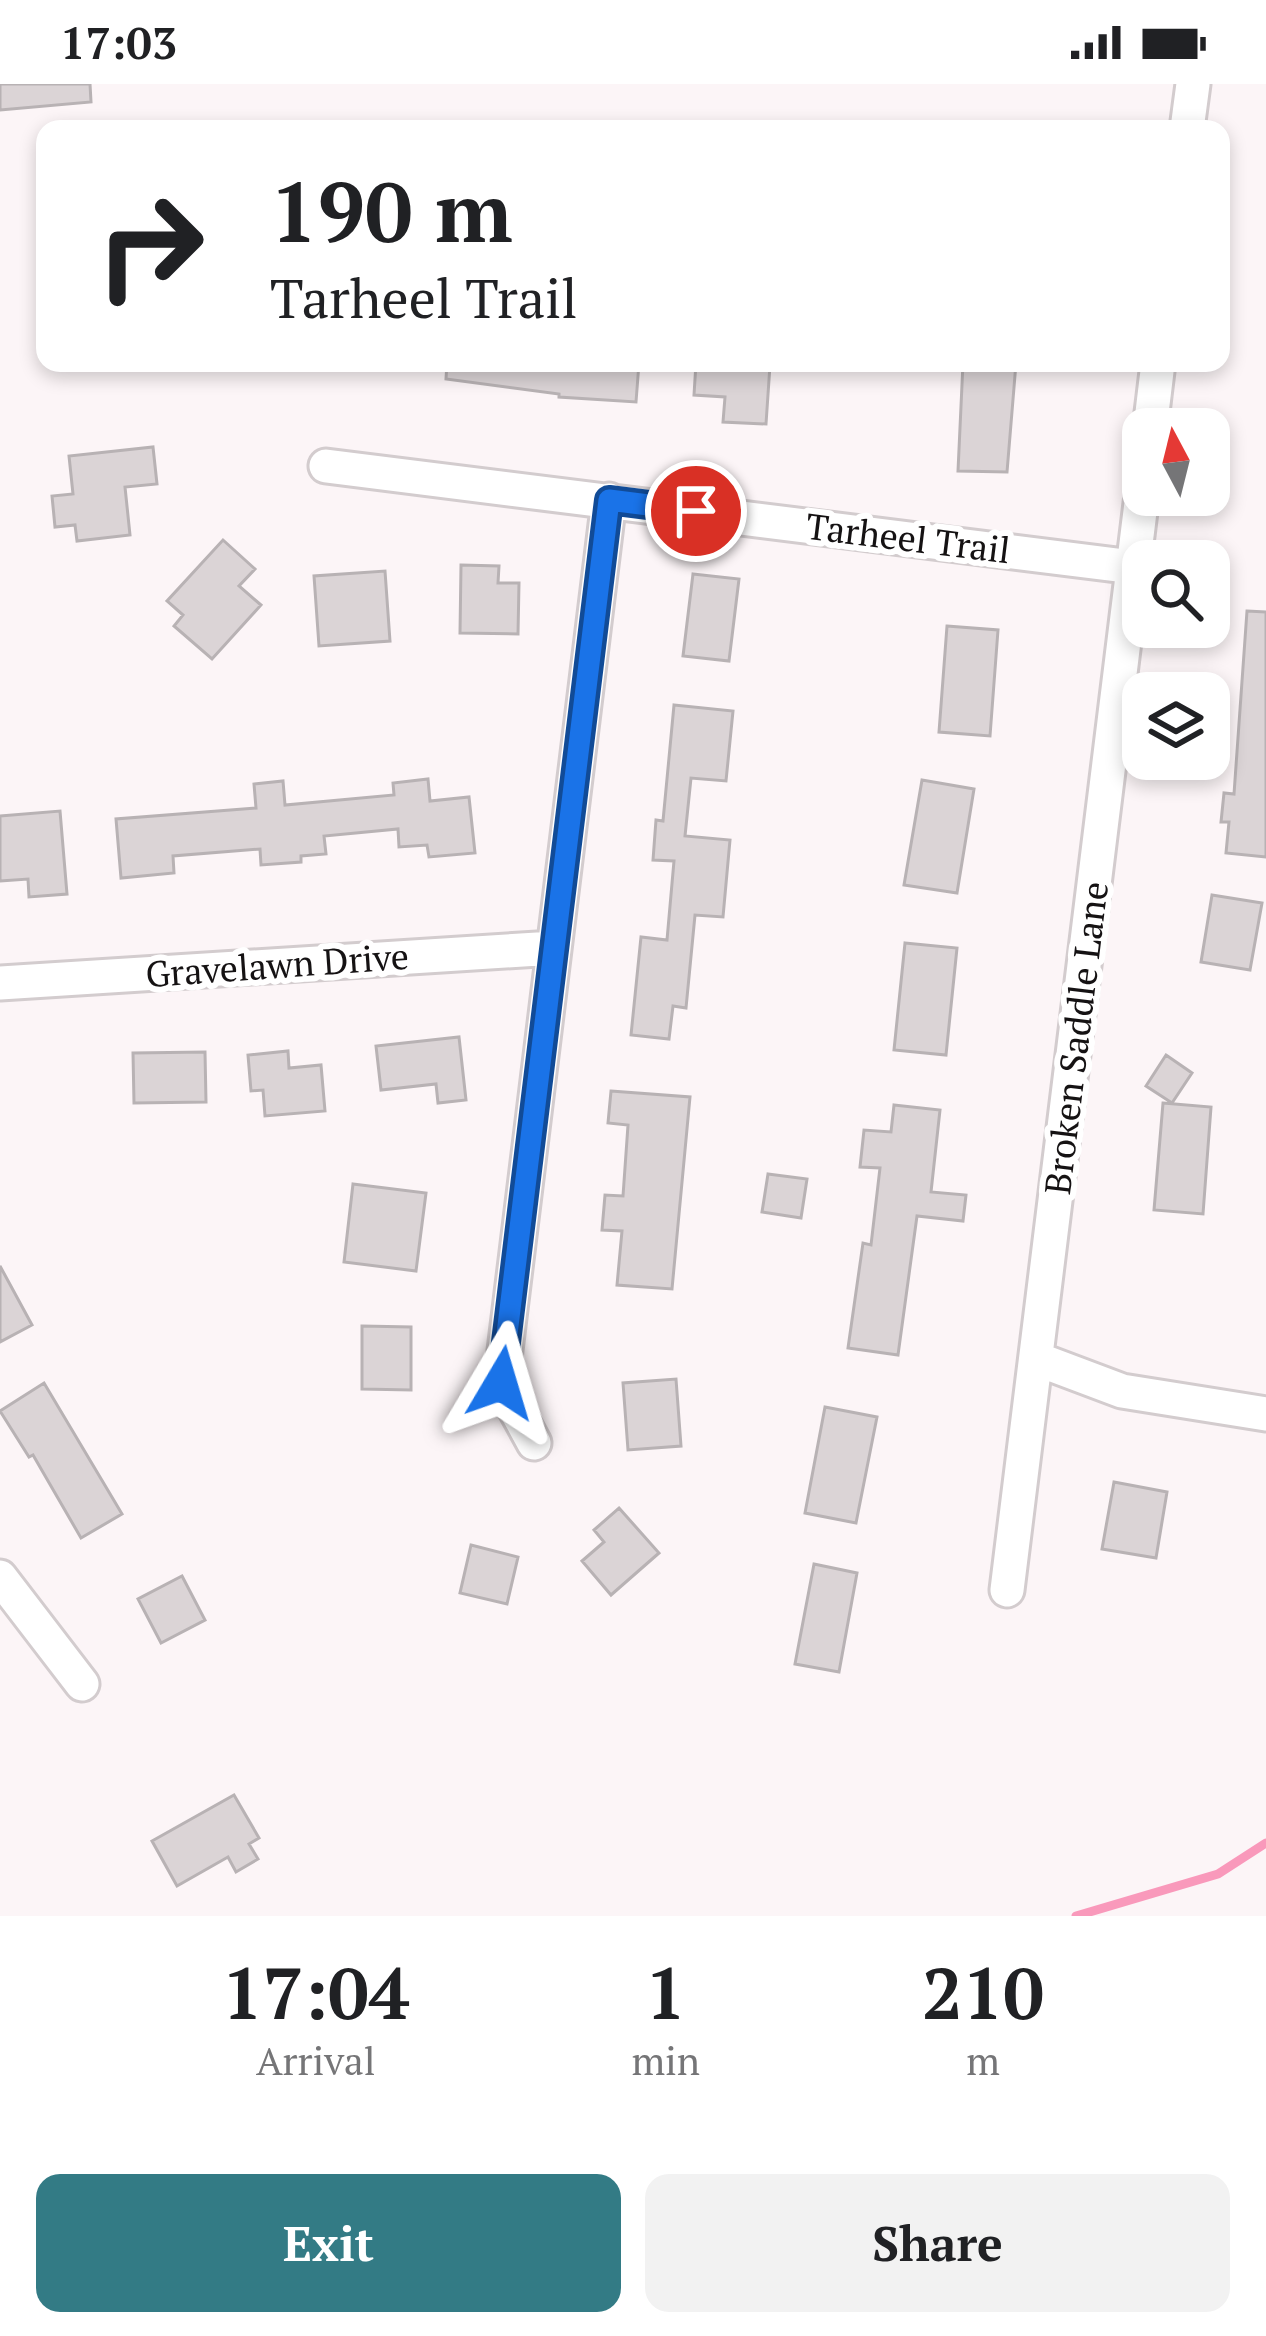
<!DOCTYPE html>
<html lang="en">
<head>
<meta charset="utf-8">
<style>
	body { margin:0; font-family:"PT Serif",serif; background:#f2f2f2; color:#202124; height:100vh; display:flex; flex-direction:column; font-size:45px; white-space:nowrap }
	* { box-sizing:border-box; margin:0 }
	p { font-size:39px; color:#757577 }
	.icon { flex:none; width:66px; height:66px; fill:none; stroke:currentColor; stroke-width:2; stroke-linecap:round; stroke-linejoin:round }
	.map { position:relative; height:1832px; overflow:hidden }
	.drawer { display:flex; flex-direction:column; background:#fff; flex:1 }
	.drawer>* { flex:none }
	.top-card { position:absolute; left:36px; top:36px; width:1194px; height:252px; border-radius:24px; box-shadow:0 6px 18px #0003; background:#fff; color:#202124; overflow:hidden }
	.needle { width:78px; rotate:353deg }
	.controls { position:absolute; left:1122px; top:324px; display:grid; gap:24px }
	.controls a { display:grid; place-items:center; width:108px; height:108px; border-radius:24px; background:#fff; box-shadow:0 6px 18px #0003; font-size:60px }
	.pin { position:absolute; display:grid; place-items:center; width:102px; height:102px; color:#fff; margin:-51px; border:6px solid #fff; border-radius:50%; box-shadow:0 3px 12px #0007 }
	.me { position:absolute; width:132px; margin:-66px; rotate:7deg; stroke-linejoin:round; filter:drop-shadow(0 0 9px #0008) }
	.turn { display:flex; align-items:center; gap:42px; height:252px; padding:0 36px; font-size:54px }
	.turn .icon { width:156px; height:156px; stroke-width:2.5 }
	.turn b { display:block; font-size:84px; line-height:102px }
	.eta { display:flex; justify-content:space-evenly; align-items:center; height:204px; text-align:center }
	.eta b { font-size:72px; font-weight:600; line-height:84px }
	.action { display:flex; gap:24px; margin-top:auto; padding:24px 36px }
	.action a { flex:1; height:138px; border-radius:24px; background:#337b85; color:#fff; font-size:48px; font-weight:600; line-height:138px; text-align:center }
	.action a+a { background:#f2f2f2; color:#202124 }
	.status { display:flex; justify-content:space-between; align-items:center; height:84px; padding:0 60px; background:#fff; direction:ltr }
	.status svg { height:33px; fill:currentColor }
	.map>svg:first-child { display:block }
</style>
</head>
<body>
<div class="status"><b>17:03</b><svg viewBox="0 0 49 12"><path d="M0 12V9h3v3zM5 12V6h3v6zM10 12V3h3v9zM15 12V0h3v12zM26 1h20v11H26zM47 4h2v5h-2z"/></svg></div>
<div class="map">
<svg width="1266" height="1832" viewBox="0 0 1266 1832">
	<rect width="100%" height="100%" fill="#fcf5f7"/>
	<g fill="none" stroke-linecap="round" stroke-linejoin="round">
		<path stroke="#f999bb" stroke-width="9" d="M 1076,1832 L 1218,1790 L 1266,1759"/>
	</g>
	<path fill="#dbd4d6" stroke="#b8b2b4" stroke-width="3" d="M 0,0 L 90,0 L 91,18 L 0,26 Z
		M 447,279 L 639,279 L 636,318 L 559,313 L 559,310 L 446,295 Z
		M 696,279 L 770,281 L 766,340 L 723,338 L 725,313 L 694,311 Z
		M 963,279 L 1016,279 L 1007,388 L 958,387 Z
		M 153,363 L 157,400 L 125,403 L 130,451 L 77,457 L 75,441 L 55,443 L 52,412 L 73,410 L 69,372 Z
		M 223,456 L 255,485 L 239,502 L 261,521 L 212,575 L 174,542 L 183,531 L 167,517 Z
		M 461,481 L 499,482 L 498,499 L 519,499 L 518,550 L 460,549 Z
		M 385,487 L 390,557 L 319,562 L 314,492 Z
		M 693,490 L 739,495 L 729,577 L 683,572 Z
		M 1247,527 L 1266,528 L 1266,773 L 1226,769 L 1229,738 L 1221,738 L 1224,709 L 1234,710 Z
		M 947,542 L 998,546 L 990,652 L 939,648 Z
		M 674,621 L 733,627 L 726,697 L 691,694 L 685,752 L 730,756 L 723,833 L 695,831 L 686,924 L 673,922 L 669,955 L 631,951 L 641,853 L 667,856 L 674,777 L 653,776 L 656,736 L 663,737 Z
		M 428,695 L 430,717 L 469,713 L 475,769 L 429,773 L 427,761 L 399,763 L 398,745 L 324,752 L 326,770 L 301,772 L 301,778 L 261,781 L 260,765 L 173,772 L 174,789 L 121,794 L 116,735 L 256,724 L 254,700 L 283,697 L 285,721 L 394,711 L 393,699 Z
		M 922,696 L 974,705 L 957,809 L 904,801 Z
		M 60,727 L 67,810 L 29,813 L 28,795 L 0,797 L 0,732 Z
		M 1212,811 L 1262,819 L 1250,886 L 1201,878 Z
		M 905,859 L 957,864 L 946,971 L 894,966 Z
		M 459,953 L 466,1016 L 438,1019 L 436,1000 L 381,1006 L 376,962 Z
		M 288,967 L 289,984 L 321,981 L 325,1027 L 265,1032 L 263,1006 L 251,1007 L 248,971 Z
		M 205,968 L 206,1018 L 134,1019 L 133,969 Z
		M 1166,971 L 1192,989 L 1172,1019 L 1146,1002 Z
		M 611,1007 L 690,1013 L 672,1205 L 617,1201 L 622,1147 L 602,1146 L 605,1111 L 623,1112 L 628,1041 L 608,1039 Z
		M 1163,1019 L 1211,1023 L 1203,1130 L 1154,1126 Z
		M 894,1021 L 940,1026 L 931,1108 L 966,1111 L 963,1137 L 917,1132 L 898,1271 L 848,1264 L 863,1159 L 871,1161 L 880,1084 L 860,1083 L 864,1046 L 891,1048 Z
		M 768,1090 L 807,1095 L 801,1134 L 762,1128 Z
		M 353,1100 L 426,1109 L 416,1187 L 344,1178 Z
		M 0,1182 L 32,1241 L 0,1258 Z
		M 362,1242 L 411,1243 L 411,1306 L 362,1305 Z
		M 676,1295 L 681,1362 L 628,1366 L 623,1299 Z
		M 44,1299 L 122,1430 L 81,1454 L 33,1371 L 29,1373 L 0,1327 Z
		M 825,1323 L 877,1333 L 856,1439 L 805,1429 Z
		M 1114,1398 L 1167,1408 L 1156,1474 L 1102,1465 Z
		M 619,1424 L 659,1469 L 611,1511 L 582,1477 L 604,1458 L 594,1446 Z
		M 471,1461 L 518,1473 L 507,1520 L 460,1509 Z
		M 814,1480 L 857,1489 L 839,1588 L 795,1580 Z
		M 182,1492 L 205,1536 L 161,1559 L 138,1515 Z
		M 234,1711 L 259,1754 L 249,1760 L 258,1775 L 236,1788 L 228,1773 L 177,1802 L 152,1757 Z"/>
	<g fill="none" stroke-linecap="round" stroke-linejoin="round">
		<defs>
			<path id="minor" d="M 1187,45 L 1193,0
				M 1150,345 L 1158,279
				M 326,382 L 1133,483
				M 0,899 L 554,864
				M 1037,1275 L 1122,1307 L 1266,1330
				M 534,1359 L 501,1299 L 609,416
				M 0,1493 L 82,1600
				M 1007,1506 L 1143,403"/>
		</defs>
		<use href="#minor" stroke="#d3ccce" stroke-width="39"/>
		<use href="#minor" stroke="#fff" stroke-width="33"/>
	</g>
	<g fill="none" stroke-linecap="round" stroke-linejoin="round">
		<defs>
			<path id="route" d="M 501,1299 L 609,416 L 696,427"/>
		</defs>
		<use href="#route" stroke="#114b97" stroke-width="30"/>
		<use href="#route" stroke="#1a73e8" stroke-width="21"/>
	</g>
	<g text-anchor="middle" stroke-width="12" stroke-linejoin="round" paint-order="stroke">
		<g font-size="36" fill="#151213" stroke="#fff">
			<text transform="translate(908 454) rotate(7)" y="13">Tarheel Trail</text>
			<text transform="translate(277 881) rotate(-4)" y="13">Gravelawn Drive</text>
			<text transform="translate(1076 954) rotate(-83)" y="13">Broken Saddle Lane</text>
		</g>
	</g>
</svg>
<div class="controls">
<a><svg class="needle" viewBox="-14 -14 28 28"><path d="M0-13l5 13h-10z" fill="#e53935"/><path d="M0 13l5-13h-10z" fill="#757577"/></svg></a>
<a><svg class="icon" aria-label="search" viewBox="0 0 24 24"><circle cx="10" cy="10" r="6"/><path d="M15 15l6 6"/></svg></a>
<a><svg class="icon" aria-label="layers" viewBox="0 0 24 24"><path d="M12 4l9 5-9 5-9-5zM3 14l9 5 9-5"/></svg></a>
</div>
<div class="pin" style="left:696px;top:427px;background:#d93025"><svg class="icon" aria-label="arrive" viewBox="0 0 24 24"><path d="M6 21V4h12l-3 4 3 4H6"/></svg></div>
<svg class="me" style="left:501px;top:1299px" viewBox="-20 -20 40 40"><path d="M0-17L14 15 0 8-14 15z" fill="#1a73e8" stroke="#fff" stroke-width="4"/></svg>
<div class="top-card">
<div class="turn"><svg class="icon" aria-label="right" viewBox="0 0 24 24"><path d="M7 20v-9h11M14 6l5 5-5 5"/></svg><div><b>190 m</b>Tarheel Trail</div></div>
</div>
</div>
<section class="drawer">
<div class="eta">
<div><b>17:04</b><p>Arrival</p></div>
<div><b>1</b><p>min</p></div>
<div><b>210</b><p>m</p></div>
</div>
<div class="action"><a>Exit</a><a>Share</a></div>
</section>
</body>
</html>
